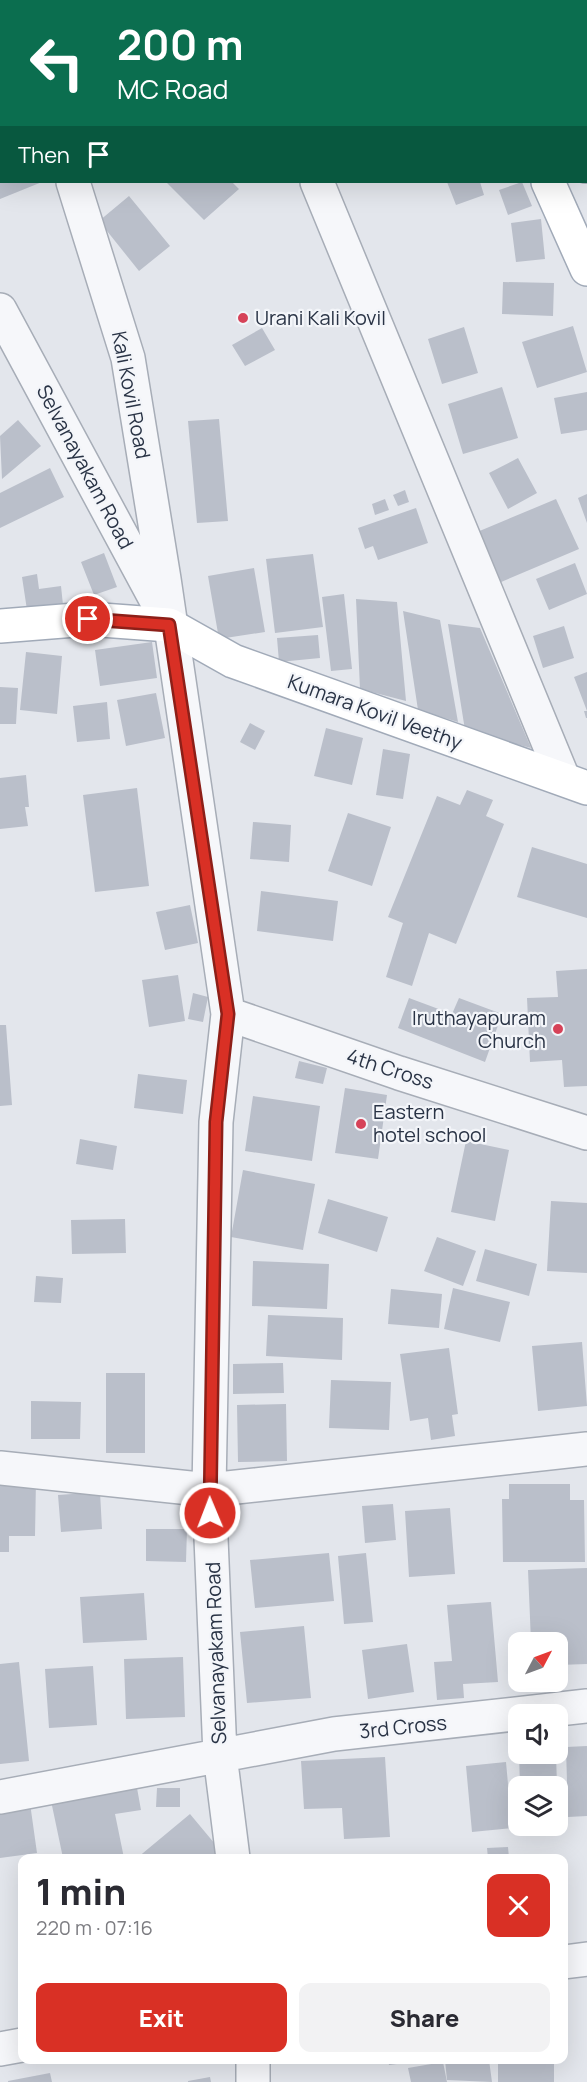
<!DOCTYPE html>
<html lang="en">
<head>
<meta charset="utf-8">
<style>
	body { margin:0; font-family:Manrope,sans-serif; background:#f2f2f3; color:#2b2b33; height:100vh; display:flex; flex-direction:column; font-size:22px; white-space:nowrap }
	* { box-sizing:border-box; margin:0 }
	p { font-size:20px; color:#7c7c81 }
	.icon { flex:none; width:33px; height:33px; fill:none; stroke:currentColor; stroke-width:2; stroke-linecap:round; stroke-linejoin:round }
	.map { position:relative; flex:1; overflow:hidden }
	.details { position:absolute; left:18px; top:1854px; width:550px; height:210px; display:flex; flex-direction:column; background:#fff; border-radius:12px; box-shadow:0 6px 24px #0002 }
	.details>* { flex:none }
	.top-card { position:absolute; left:0px; top:0px; width:588px; height:183px; box-shadow:0 6px 24px #0002; background:#0b6e4f; color:#fff; overflow:hidden }
	.needle { width:39px; rotate:49deg }
	.buttons { position:absolute; left:508px; top:1632px; display:grid; gap:12px }
	.buttons a { display:grid; place-items:center; width:60px; height:60px; border-radius:12px; background:#fff; box-shadow:0 6px 24px #0002; font-size:30px }
	.pin { position:absolute; display:grid; place-items:center; width:51px; height:51px; color:#fff; margin:-26px; border:3px solid #fff; border-radius:50%; box-shadow:0 2px 6px #0007 }
	.me { position:absolute; width:66px; margin:-33px; rotate:359deg; stroke-linejoin:round; filter:drop-shadow(0 0 4px #0008) }
	.turn { display:flex; align-items:center; gap:21px; height:126px; padding:0 18px; font-size:27px }
	.turn .icon { width:78px; height:78px; stroke-width:2.5 }
	.turn b { display:block; font-size:42px; line-height:51px }
	.then { display:flex; align-items:center; height:57px; padding:0 18px; background:#0003; gap:12px; font-size:22px }
	.round { display:grid; place-items:center; flex:none; width:63px; height:63px; border-radius:12px; background:#f2f2f3 }
	.head { display:flex; align-items:center; justify-content:space-between; height:102px; padding:0 18px }
	h1 { font-size:36px; font-weight:800; line-height:45px }
	.primary-button { display:flex; gap:12px; margin-top:auto; padding:12px 18px }
	.primary-button a { flex:1; height:69px; border-radius:12px; background:#d93025; color:#fff; font-size:24px; font-weight:800; line-height:69px; text-align:center }
	.primary-button a+a { background:#f2f2f3; color:#2b2b33 }
	.map>svg:first-child { display:block }
</style>
</head>
<body>
<div class="map">
<svg width="587" height="2082" viewBox="0 0 587 2082">
	<rect width="100%" height="100%" fill="#e3e6ec"/>
	<path fill="#babfca" d="M 0,182 L 42,182 L 0,199 Z
		M 166,182 L 232,182 L 239,189 L 204,220 Z
		M 447,182 L 480,182 L 484,195 L 456,205 Z
		M 522,182 L 532,206 L 508,215 L 499,190 Z
		M 129,196 L 170,246 L 139,271 L 99,221 Z
		M 541,219 L 545,259 L 516,262 L 511,223 Z
		M 503,282 L 554,283 L 553,316 L 502,314 Z
		M 573,326 L 587,372 L 537,388 L 522,342 Z
		M 464,327 L 478,373 L 442,384 L 428,339 Z
		M 262,328 L 275,350 L 245,366 L 232,345 Z
		M 502,387 L 518,438 L 463,454 L 448,404 Z
		M 587,392 L 587,430 L 561,434 L 554,398 Z
		M 219,419 L 228,521 L 197,523 L 188,421 Z
		M 18,420 L 41,446 L 2,479 L 0,436 Z
		M 518,458 L 537,493 L 508,509 L 489,473 Z
		M 50,468 L 64,497 L 0,528 L 0,493 Z
		M 405,490 L 409,502 L 398,506 L 393,495 Z
		M 587,494 L 587,523 L 578,498 Z
		M 385,499 L 389,510 L 375,515 L 372,504 Z
		M 556,499 L 579,549 L 494,585 L 470,535 Z
		M 416,508 L 428,543 L 378,560 L 373,546 L 365,549 L 358,528 Z
		M 104,553 L 117,587 L 94,595 L 81,562 Z
		M 313,554 L 323,627 L 275,633 L 266,559 Z
		M 575,563 L 587,594 L 549,610 L 536,579 Z
		M 254,568 L 265,632 L 219,639 L 208,576 Z
		M 37,574 L 39,589 L 61,586 L 63,605 L 27,610 L 22,577 Z
		M 344,594 L 352,669 L 331,671 L 322,597 Z
		M 356,599 L 397,602 L 406,701 L 360,689 Z
		M 403,611 L 440,620 L 458,722 L 418,710 Z
		M 448,624 L 480,628 L 531,748 L 465,730 Z
		M 564,626 L 574,658 L 543,668 L 533,636 Z
		M 318,635 L 320,658 L 279,662 L 277,638 Z
		M 152,642 L 157,678 L 100,686 L 95,650 Z
		M 26,652 L 62,656 L 57,714 L 20,710 Z
		M 587,672 L 587,718 L 586,718 L 584,711 L 587,711 L 574,677 Z
		M 0,687 L 18,688 L 16,724 L 0,724 Z
		M 156,693 L 165,738 L 126,746 L 117,700 Z
		M 107,702 L 110,739 L 77,742 L 73,706 Z
		M 250,723 L 265,731 L 255,750 L 240,742 Z
		M 326,728 L 363,738 L 352,785 L 314,776 Z
		M 383,749 L 410,754 L 403,799 L 376,795 Z
		M 26,775 L 29,807 L 25,807 L 28,826 L 0,829 L 0,778 Z
		M 137,788 L 149,886 L 95,892 L 83,795 Z
		M 467,790 L 493,800 L 486,816 L 504,824 L 456,944 L 429,933 L 412,986 L 386,977 L 403,923 L 388,917 L 437,796 L 460,805 Z
		M 348,813 L 391,827 L 372,886 L 328,871 Z
		M 253,822 L 291,825 L 289,862 L 250,859 Z
		M 532,847 L 587,864 L 587,918 L 517,897 Z
		M 261,891 L 338,901 L 333,941 L 257,931 Z
		M 190,905 L 198,943 L 165,950 L 156,912 Z
		M 587,969 L 587,1086 L 564,1087 L 562,1060 L 530,1062 L 527,998 L 558,997 L 556,971 Z
		M 178,975 L 185,1021 L 149,1027 L 142,980 Z
		M 193,993 L 208,997 L 203,1022 L 188,1019 Z
		M 409,998 L 452,1014 L 459,998 L 502,1014 L 485,1062 L 398,1028 Z
		M 0,1025 L 6,1025 L 12,1105 L 0,1106 Z
		M 299,1061 L 327,1068 L 323,1084 L 295,1078 Z
		M 138,1074 L 187,1080 L 183,1114 L 134,1108 Z
		M 345,1088 L 387,1095 L 378,1159 L 335,1153 Z
		M 253,1096 L 320,1106 L 312,1161 L 245,1151 Z
		M 80,1139 L 117,1146 L 113,1170 L 76,1164 Z
		M 466,1141 L 509,1150 L 495,1221 L 451,1212 Z
		M 243,1170 L 315,1184 L 303,1250 L 231,1237 Z
		M 328,1199 L 388,1217 L 377,1252 L 318,1233 Z
		M 551,1201 L 587,1203 L 587,1273 L 547,1271 Z
		M 125,1219 L 126,1253 L 72,1254 L 71,1220 Z
		M 437,1237 L 476,1251 L 463,1286 L 424,1271 Z
		M 485,1249 L 537,1264 L 529,1296 L 476,1281 Z
		M 253,1261 L 329,1264 L 327,1309 L 252,1306 Z
		M 36,1276 L 63,1278 L 61,1303 L 34,1302 Z
		M 453,1288 L 510,1302 L 500,1342 L 444,1329 Z
		M 391,1289 L 442,1294 L 439,1328 L 388,1324 Z
		M 268,1315 L 343,1318 L 342,1360 L 266,1356 Z
		M 582,1342 L 587,1406 L 538,1411 L 532,1346 Z
		M 449,1348 L 458,1414 L 452,1415 L 455,1436 L 431,1440 L 428,1418 L 410,1421 L 400,1354 Z
		M 283,1363 L 284,1393 L 233,1394 L 233,1364 Z
		M 106,1373 L 145,1373 L 145,1453 L 106,1453 Z
		M 331,1380 L 391,1382 L 389,1430 L 329,1428 Z
		M 31,1401 L 81,1402 L 80,1439 L 31,1439 Z
		M 286,1404 L 287,1461 L 238,1462 L 237,1405 Z
		M 0,1479 L 36,1479 L 35,1536 L 9,1536 L 9,1552 L 0,1552 Z
		M 509,1484 L 570,1484 L 570,1500 L 584,1500 L 585,1562 L 503,1562 L 502,1499 L 509,1499 Z
		M 100,1492 L 102,1529 L 61,1532 L 58,1495 Z
		M 393,1504 L 396,1540 L 365,1543 L 362,1506 Z
		M 450,1508 L 455,1574 L 409,1577 L 405,1511 Z
		M 146,1529 L 187,1529 L 186,1562 L 146,1561 Z
		M 329,1553 L 334,1601 L 255,1608 L 250,1560 Z
		M 366,1553 L 373,1622 L 344,1624 L 338,1556 Z
		M 587,1568 L 587,1664 L 558,1665 L 558,1642 L 531,1642 L 528,1570 Z
		M 144,1593 L 147,1640 L 83,1643 L 80,1597 Z
		M 491,1602 L 498,1682 L 463,1684 L 464,1698 L 437,1700 L 434,1662 L 452,1661 L 447,1605 Z
		M 304,1626 L 311,1698 L 247,1703 L 240,1632 Z
		M 407,1644 L 414,1692 L 368,1699 L 362,1650 Z
		M 183,1657 L 185,1717 L 126,1719 L 124,1659 Z
		M 19,1662 L 29,1761 L 0,1764 L 0,1664 Z
		M 93,1666 L 97,1725 L 49,1728 L 45,1669 Z
		M 587,1746 L 587,1816 L 568,1817 L 566,1747 Z
		M 519,1754 L 556,1754 L 557,1786 L 520,1786 Z
		M 385,1757 L 390,1837 L 344,1839 L 342,1808 L 304,1809 L 301,1761 Z
		M 506,1762 L 512,1828 L 472,1832 L 466,1766 Z
		M 137,1788 L 141,1810 L 115,1814 L 124,1858 L 63,1858 L 50,1796 L 88,1789 L 90,1797 Z
		M 157,1788 L 180,1788 L 180,1807 L 156,1807 Z
		M 29,1796 L 37,1853 L 0,1858 L 0,1800 Z
		M 190,1814 L 220,1850 L 209,1858 L 137,1858 Z
		M 508,1847 L 509,1858 L 488,1858 L 487,1848 Z
		M 388,2060 L 419,2060 L 420,2061 L 389,2065 Z
		M 445,2060 L 489,2060 L 492,2082 L 447,2080 Z
		M 498,2060 L 554,2060 L 554,2082 L 498,2082 Z
		M 443,2062 L 447,2082 L 411,2082 L 408,2068 Z
		M 50,2073 L 52,2082 L 8,2082 L 8,2081 Z
		M 210,2077 L 211,2082 L 188,2082 L 188,2081 Z"/>
	<g fill="none" stroke-linecap="round" stroke-linejoin="round">
		<defs>
			<path id="minor" d="M 16,0 L 17,2
				M 229,0 L 230,2
				M 116,1 L 120,0
				M 586,166 L 587,166
				M 73,182 L 128,358 L 164,579 L 228,1014 L 216,1122 L 209,1490 L 220,1755 L 233,1858
				M 317,182 L 563,778
				M 0,310 L 160,607
				M 228,1014 L 399,1073 L 587,1133
				M 0,1468 L 209,1490 L 587,1449
				M 0,1797 L 334,1734 L 587,1706
				M 564,1962 L 587,1959
				M 0,2049 L 22,2045
				M 253,2060 L 253,2082"/>
			<path id="major" d="M 469,0 L 469,2
				M 548,182 L 587,269
				M 0,626 L 88,619 L 169,625 L 233,661 L 587,788"/>
		</defs>
		<use href="#minor" stroke="#a7adb7" stroke-width="36"/>
		<use href="#major" stroke="#a1aab8" stroke-width="36"/>
		<use href="#minor" stroke="#f6f7fa" stroke-width="33"/>
		<use href="#major" stroke="#fff" stroke-width="33"/>
	</g>
	<g fill="none" stroke-linecap="round" stroke-linejoin="round">
		<defs>
			<path id="route" d="M 88,619 L 169,625 L 228,1014 L 216,1122 L 210,1513"/>
		</defs>
		<use href="#route" stroke="#8d1f18" stroke-width="15"/>
		<use href="#route" stroke="#d93025" stroke-width="10"/>
	</g>
	<g fill="#d64258" stroke="#f3f5f9" stroke-width="2">
		<circle cx="243" cy="318" r="6"/>
		<circle cx="558" cy="1029" r="6"/>
		<circle cx="361" cy="1124" r="6"/>
	</g>
	<g text-anchor="middle" stroke-width="4.5" stroke-linejoin="round" paint-order="stroke">
		<g font-size="20" fill="#293345" stroke="#f3f5f9" text-anchor="start">
			<text x="255" y="325">Urani Kali Kovil</text>
			<text x="546" y="1025" text-anchor="end">Iruthayapuram<tspan x="546" dy="23">Church</tspan></text>
			<text x="373" y="1119">Eastern<tspan x="373" dy="23">hotel school</tspan></text>
		</g>
		<g font-size="20" fill="#293345" stroke="#f3f5f9">
			<text transform="translate(131 395) rotate(79)" y="7">Kali Kovil Road</text>
			<text transform="translate(85 467) rotate(62)" y="7">Selvanayakam Road</text>
			<text transform="translate(375 712) rotate(20)" y="7">Kumara Kovil Veethy</text>
			<text transform="translate(390 1069) rotate(18)" y="7">4th Cross</text>
			<text transform="translate(216 1653) rotate(-92)" y="7">Selvanayakam Road</text>
			<text transform="translate(403 1727) rotate(-6)" y="7">3rd Cross</text>
		</g>
	</g>
</svg>
<div class="buttons">
<a><svg class="needle" viewBox="-14 -14 28 28"><path d="M0-13l5 13h-10z" fill="#e53935"/><path d="M0 13l5-13h-10z" fill="#7c7c81"/></svg></a>
<a><svg class="icon" aria-label="sound" viewBox="0 0 24 24"><path d="M4 9h4l5-4v14l-5-4H4zM17 9q2 3 0 6"/></svg></a>
<a><svg class="icon" aria-label="layers" viewBox="0 0 24 24"><path d="M12 4l9 5-9 5-9-5zM3 14l9 5 9-5"/></svg></a>
</div>
<div class="pin" style="left:88px;top:619px;background:#d93025"><svg class="icon" aria-label="arrive" viewBox="0 0 24 24"><path d="M6 21V4h12l-3 4 3 4H6"/></svg></div>
<svg class="me" style="left:210px;top:1513px" viewBox="-20 -20 40 40"><circle r="17" fill="#d93025" stroke="#fff" stroke-width="3"/><path d="M0-11L8 9 0 5-8 9z" fill="#fff"/></svg>
<div class="top-card">
<div class="turn"><svg class="icon" aria-label="left" viewBox="0 0 24 24"><path d="M17 20v-9H6M10 6l-5 5 5 5"/></svg><div><b>200 m</b>MC Road</div></div>
<div class="then">Then<svg class="icon" aria-label="arrive" viewBox="0 0 24 24"><path d="M6 21V4h12l-3 4 3 4H6"/></svg></div>
</div>
<section class="details">
<div class="head"><div><h1>1 min</h1><p>220 m · 07:16</p></div><a class="round" style="background:#d93025;color:#fff"><svg class="icon" aria-label="close" viewBox="0 0 24 24"><path d="M6 6l12 12M18 6L6 18"/></svg></a></div>
<div class="primary-button"><a>Exit</a><a>Share</a></div>
</section>
</div>
</body>
</html>
